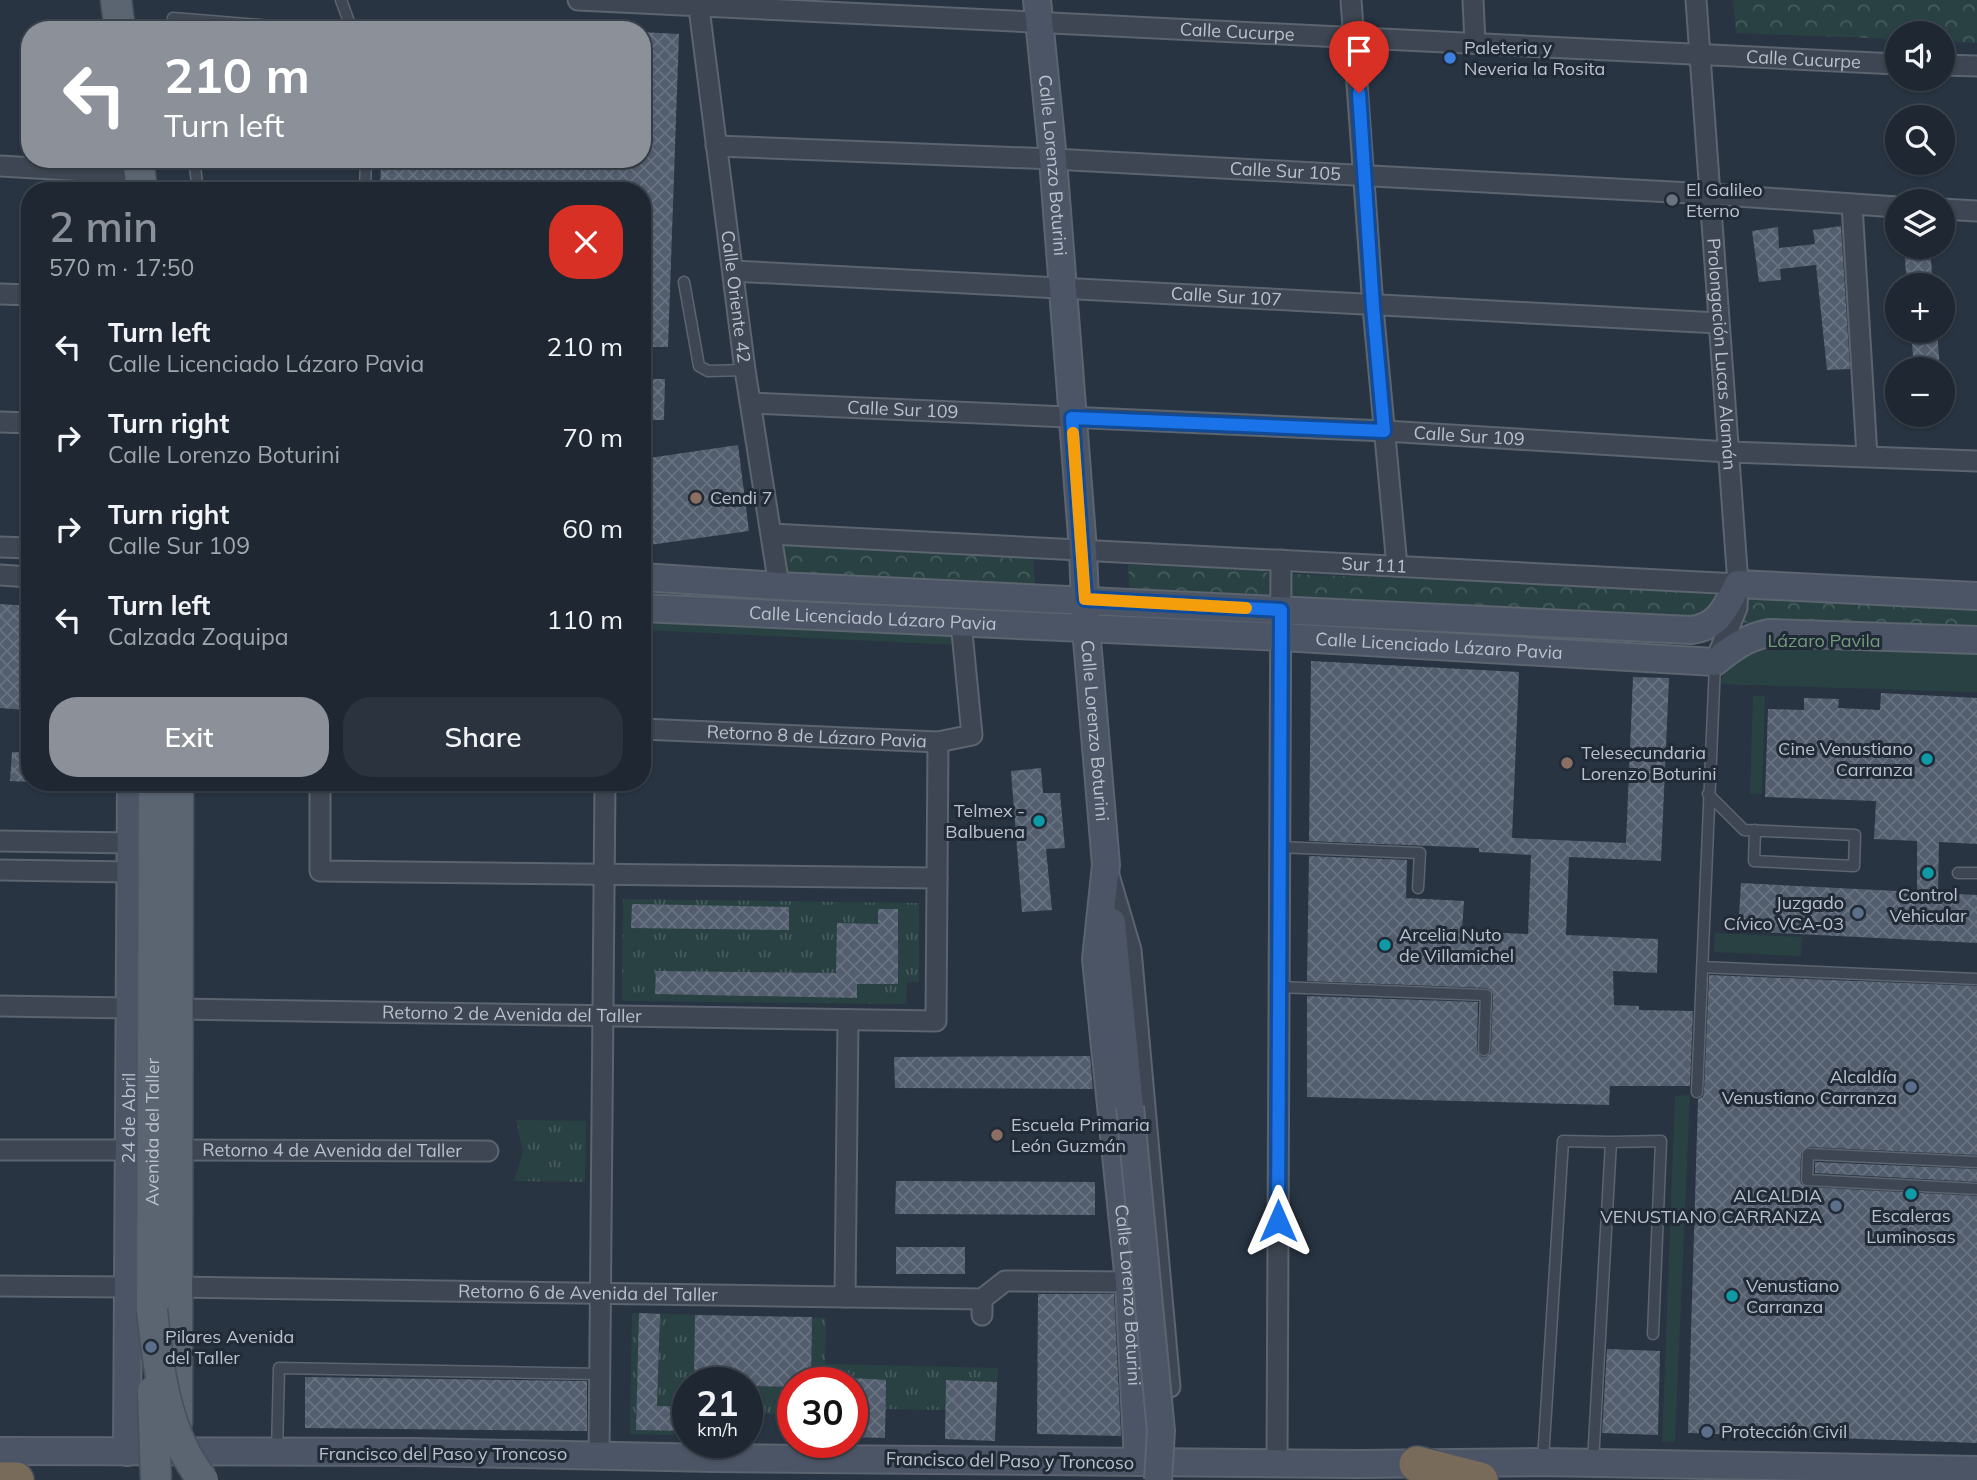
<!DOCTYPE html>
<html lang="en">
<head>
<meta charset="utf-8">
<style>
	body { margin:0; font-family:Mulish,sans-serif; background:#2b333e; color:#f1f3f6; height:100vh; display:flex; flex-direction:column; font-size:26px; white-space:nowrap }
	* { box-sizing:border-box; margin:0 }
	p { font-size:23px; color:#a1a5ac }
	.icon { flex:none; width:38px; height:38px; fill:none; stroke:currentColor; stroke-width:2; stroke-linecap:round; stroke-linejoin:round }
	.map { position:relative; flex:1; overflow:hidden }
	.sheet { position:absolute; left:21px; top:182px; width:630px; height:609px; display:flex; flex-direction:column; background:#1e2732; border-radius:28px; box-shadow:0 2px 5px #0004,0 0 0 2px #3c444d }
	.sheet>* { flex:none }
	.top-card { position:absolute; left:21px; top:21px; width:630px; height:147px; border-radius:28px; box-shadow:0 2px 5px #0004,0 0 0 2px #3c444d; background:#8c9099; color:#fff; overflow:hidden }
	.tools { position:absolute; left:1885px; top:21px; display:grid; gap:14px }
	.tools a { display:grid; place-items:center; width:70px; height:70px; border-radius:50%; background:#1e2732; box-shadow:0 2px 5px #0004,0 0 0 2px #3c444d; font-size:35px }
	.speed { position:absolute; left:672px; top:1367px; display:flex; gap:14px; font-size:35px; font-weight:700; text-align:center }
	.speed>* { display:grid; place-content:center; width:91px; height:91px; border-radius:50%; background:#1e2732; box-shadow:0 2px 5px #0004,0 0 0 2px #3c444d; line-height:1 }
	.speed small { font-size:18px; font-weight:400 }
	.speed .limit { border:10px solid #d22; background:#fff; color:#111 }
	.pin { position:absolute; display:grid; place-items:center; width:60px; height:60px; color:#fff; margin:-72px -30px; border-radius:50% 50% 50% 0; rotate:-45deg; box-shadow:0 0 7px #0007 }
	.pin .icon { rotate:45deg }
	.me { position:absolute; width:77px; margin:-38px; rotate:0deg; stroke-linejoin:round; filter:drop-shadow(0 0 5px #0008) }
	.turn { display:flex; align-items:center; gap:24px; height:147px; padding:0 28px; font-size:32px }
	.turn .icon { width:91px; height:91px; stroke-width:2.5 }
	.turn b { display:block; font-size:49px; line-height:60px }
	.round { display:grid; place-items:center; flex:none; width:74px; height:74px; border-radius:28px; background:#2b333e }
	.overview { display:flex; align-items:center; justify-content:space-between; height:119px; padding:0 28px }
	h1 { font-size:42px; font-weight:600; line-height:52px; color:#8c9099 }
	.cta { display:flex; gap:14px; margin-top:auto; padding:14px 28px }
	.cta a { flex:1; height:80px; border-radius:28px; background:#8c9099; color:#fff; font-size:28px; font-weight:600; line-height:80px; text-align:center }
	.cta a+a { background:#2b333e; color:#f1f3f6 }
	ul { padding:0; list-style:none }
	li { display:flex; align-items:center; gap:21px; height:91px; padding:0 28px }
	li div { flex:1 }
	li b { display:block; font-size:26px }
	li em { font-style:normal }
	.map>svg:first-child { display:block }
</style>
</head>
<body>
<div class="map">
<svg width="1977" height="1480" viewBox="0 0 1977 1480">
	<defs>
		<pattern id="grass-tufts" width="24" height="20" patternUnits="userSpaceOnUse" patternTransform="scale(1.75)"><rect width="24" height="20" fill="#2a4143"/><path d="M3 7l-1-3M5 7V3M7 7l1-3M15 17l-1-3M17 17v-4M19 17l1-3" fill="none" stroke="#475b5d"/></pattern>
		<pattern id="forest-crowns" width="20" height="18" patternUnits="userSpaceOnUse" patternTransform="scale(1.75)"><rect width="20" height="18" fill="#2a4143"/><path d="M2 6a3 3 0 1 1 6 0M12 15a3 3 0 1 1 6 0" fill="none" stroke="#475b5d"/></pattern>
		<pattern id="building-cross-hatch" width="8" height="8" patternUnits="userSpaceOnUse" patternTransform="scale(1.75)"><rect width="8" height="8" fill="#525d6d"/><path d="M0 0l8 8M0 8l8-8" fill="none" stroke="#697281"/></pattern>
	</defs>
	<rect width="100%" height="100%" fill="#283442"/>
	<path fill="url(#grass-tufts)" d="M 623,899 L 919,903 L 919,982 L 907,982 L 906,1004 L 622,1001 Z
		M 516,1120 L 586,1121 L 585,1182 L 514,1181 L 523,1152 Z
		M 632,1313 L 826,1318 L 825,1364 L 998,1368 L 996,1419 L 945,1418 L 945,1410 L 886,1409 L 885,1417 L 852,1382 L 793,1382 L 793,1415 L 747,1413 L 747,1382 L 688,1382 L 688,1435 L 630,1434 Z"/>
	<path fill="url(#forest-crowns)" d="M 1733,0 L 1977,0 L 1977,43 L 1943,41 L 1942,33 L 1897,33 L 1897,39 L 1736,33 Z
		M 781,545 L 1033,559 L 1036,591 L 786,577 Z
		M 1128,565 L 1258,570 L 1269,573 L 1774,593 L 1977,604 L 1977,692 L 1721,684 L 1722,677 L 1766,624 L 1130,597 Z"/>
	<path fill="#2a4143" d="M 642,591 L 1040,609 L 1040,616 L 642,597 Z
		M 642,612 L 958,632 L 958,645 L 642,630 Z
		M 1316,622 L 1673,637 L 1672,648 L 1316,633 Z
		M 1751,645 L 1977,655 L 1977,692 L 1721,684 L 1722,677 Z
		M 1753,696 L 1765,696 L 1762,794 L 1750,794 Z
		M 1715,933 L 1802,937 L 1801,956 L 1714,952 Z
		M 1690,1095 L 1675,1442 L 1662,1442 L 1675,1096 Z"/>
	<path fill="url(#building-cross-hatch)" d="M 642,32 L 679,34 L 668,347 L 642,347 L 642,191 L 380,191 L 381,159 L 642,159 Z
		M 1841,226 L 1850,369 L 1827,370 L 1816,265 L 1780,269 L 1781,280 L 1759,282 L 1752,231 L 1778,227 L 1779,248 L 1815,244 L 1813,230 Z
		M 1904,247 L 1930,247 L 1933,285 L 1907,285 Z
		M 1911,331 L 1937,331 L 1940,369 L 1914,369 Z
		M 642,379 L 665,379 L 664,420 L 642,420 Z
		M 738,445 L 749,531 L 642,546 L 642,459 Z
		M 0,604 L 30,606 L 27,710 L 0,708 Z
		M 1311,661 L 1519,672 L 1512,838 L 1626,843 L 1633,677 L 1669,678 L 1661,861 L 1569,857 L 1566,935 L 1658,939 L 1657,973 L 1613,971 L 1614,1005 L 1639,1006 L 1639,1010 L 1693,1011 L 1690,1086 L 1610,1086 L 1609,1105 L 1307,1097 L 1307,996 L 1478,1002 L 1477,1050 L 1480,1056 L 1484,1057 L 1490,1054 L 1491,1050 L 1493,995 L 1490,989 L 1486,988 L 1307,981 L 1309,856 L 1407,860 L 1406,898 L 1464,901 L 1462,931 L 1528,934 L 1531,855 L 1479,852 L 1479,848 L 1309,841 Z
		M 1881,693 L 1977,698 L 1977,844 L 1939,842 L 1938,893 L 1977,895 L 1977,943 L 1738,931 L 1741,883 L 1917,892 L 1917,841 L 1874,839 L 1876,801 L 1765,797 L 1768,709 L 1804,710 L 1804,698 L 1839,699 L 1838,708 L 1880,710 Z
		M 12,752 L 30,753 L 30,782 L 10,781 Z
		M 1041,768 L 1043,793 L 1060,793 L 1065,848 L 1046,849 L 1052,910 L 1022,912 L 1011,771 Z
		M 632,904 L 789,907 L 789,930 L 631,928 Z
		M 878,909 L 898,909 L 898,984 L 857,984 L 857,998 L 655,994 L 656,971 L 836,973 L 837,923 L 878,924 Z
		M 1709,975 L 1977,986 L 1977,1155 L 1808,1147 L 1801,1153 L 1800,1180 L 1801,1184 L 1807,1187 L 1977,1196 L 1977,1443 L 1688,1433 L 1698,1099 L 1703,1097 L 1704,1092 Z
		M 1090,1056 L 1093,1089 L 895,1088 L 894,1057 Z
		M 1815,1162 L 1977,1169 L 1977,1182 L 1815,1173 Z
		M 896,1181 L 1095,1182 L 1095,1215 L 895,1214 Z
		M 896,1247 L 965,1247 L 965,1274 L 896,1274 Z
		M 1038,1294 L 1114,1294 L 1121,1436 L 1037,1434 Z
		M 639,1313 L 660,1314 L 657,1406 L 688,1407 L 688,1431 L 636,1430 Z
		M 695,1315 L 812,1317 L 811,1382 L 793,1382 L 793,1387 L 747,1386 L 747,1382 L 694,1382 Z
		M 1607,1349 L 1660,1351 L 1658,1435 L 1602,1433 Z
		M 305,1377 L 587,1381 L 587,1431 L 305,1428 Z
		M 852,1378 L 886,1380 L 885,1438 L 852,1437 Z
		M 946,1380 L 997,1382 L 995,1441 L 945,1439 Z"/>
	<g fill="none" stroke-linecap="round" stroke-linejoin="round">
		<defs>
			<path id="lane" d="M 341,0 L 352,30
				M 175,30 L 173,18 L 320,30
				M 194,159 L 198,191
				M 365,191 L 366,159
				M 684,282 L 699,366 L 708,371 L 745,370
				M 1708,794 L 1744,830 L 1855,835 L 1854,866 L 1754,861 L 1755,830
				M 1279,847 L 1420,853 L 1418,888
				M 1958,873 L 1977,873
				M 1702,967 L 1977,979
				M 1279,987 L 1486,995 L 1484,1050
				M 1697,1092 L 1715,663
				M 1611,1142 L 1661,1141 L 1653,1334
				M 1977,1162 L 1808,1154 L 1807,1180 L 1977,1189
				M 277,1452 L 279,1368 L 600,1374
				M 1543,1460 L 1563,1141 L 1611,1142 L 1593,1462"/>
			<g id="street">
				<path id="s1" d="M 578,0 L 1897,64"/>
				<path id="s2" d="M 698,0 L 745,370 L 779,586"/>
				<path d="M 1351,0 L 1373,307 L 1397,566"/>
				<path d="M 1473,0 L 1475,43"/>
				<path id="s3" d="M 1696,0 L 1738,584 L 1737,608 L 1715,662"/>
				<path d="M 1942,65 L 1977,66"/>
				<path id="s4" d="M 716,146 L 1053,159 L 1709,194 L 1897,207"/>
				<path d="M 0,166 L 140,174"/>
				<path d="M 1852,205 L 1867,456"/>
				<path d="M 1942,209 L 1977,211"/>
				<path id="s5" d="M 733,271 C 1061,286 1390,307 1718,323"/>
				<path d="M 0,294 L 30,295"/>
				<path id="s6" d="M 751,403 L 1385,431 L 1729,452 L 1977,461"/>
				<path d="M 0,422 L 30,423"/>
				<path id="s7" d="M 771,534 L 1738,584"/>
				<path d="M 0,547 L 30,548"/>
				<path d="M 0,575 L 30,577"/>
				<path id="s8" d="M 642,729 L 938,742 L 972,735 L 961,622"/>
				<path d="M 320,782 L 320,871 L 937,878"/>
				<path d="M 0,841 L 130,843"/>
				<path d="M 0,870 L 130,872"/>
				<path d="M 1108,872 L 1131,950 L 1170,1387"/>
				<path d="M 0,1006 L 129,1008"/>
				<path id="s9" d="M 178,1009 L 936,1021 L 938,742"/>
				<path d="M 0,1150 L 129,1150"/>
				<path id="s10" d="M 178,1150 L 488,1151"/>
				<path d="M 0,1286 L 128,1287"/>
				<path id="s11" d="M 177,1287 L 982,1299 L 982,1315"/>
				<path d="M 845,1297 L 848,1020"/>
				<path d="M 982,1299 L 1005,1281 L 1129,1282"/>
				<path d="M 599,1455 L 605,782"/>
				<path d="M 1277,1463 L 1281,560"/>
			</g>
			<g id="secondary">
				<path id="s12" d="M 1037,0 L 1053,159 L 1083,550 L 1086,628 L 1106,865 L 1096,959 L 1129,1282 L 1138,1462"/>
				<path d="M 642,577 L 779,586 L 1691,630 C 1719,627 1726,607 1738,584 L 1977,596"/>
				<path id="s13" d="M 642,608 L 1281,637 L 1715,662 C 1732,648 1747,637 1769,633 L 1977,640"/>
				<path d="M 1112,922 L 1130,1107"/>
				<path d="M 0,1451 L 415,1452 L 714,1458 L 1358,1464 L 1543,1462 L 1977,1470"/>
				<path id="s14" d="M 127,1452 L 131,782"/>
			</g>
			<g id="primary">
				<path d="M 116,0 L 120,30"/>
				<path d="M 138,159 L 142,191"/>
				<path id="s15" d="M 152,1310 L 154,782"/>
				<path d="M 177,1422 L 178,782"/>
			</g>
			<path id="highway" d="M 1417,1464 L 1480,1480
				M 0,1480 L 16,1480"/>
		</defs>
		<use href="#lane" stroke="#5b646f" stroke-width="13"/>
		<use href="#street" stroke="#5b646f" stroke-width="23"/>
		<use href="#secondary" stroke="#5b646f" stroke-width="30"/>
		<use href="#primary" stroke="#464f5b" stroke-width="33"/>
		<use href="#highway" stroke="#47515c" stroke-width="38"/>
		<use href="#lane" stroke="#3d4652" stroke-width="10"/>
		<use href="#street" stroke="#3d4652" stroke-width="19"/>
		<use href="#secondary" stroke="#4b5565" stroke-width="26"/>
		<use href="#primary" stroke="#5b6572" stroke-width="30"/>
		<use href="#highway" stroke="#786b5a" stroke-width="35"/>
		<defs>
			<path id="secondary-bridge" d="M 1130,1107 L 1161,1431 L 1158,1480"/>
			<path id="primary-bridge" d="M 152,1310 C 158,1367 165,1433 203,1480
				M 153,1391 L 156,1480"/>
		</defs>
		<use href="#secondary-bridge" stroke="#5b646f" stroke-width="30" stroke-linecap="butt"/>
		<use href="#primary-bridge" stroke="#464f5b" stroke-width="33" stroke-linecap="butt"/>
		<use href="#secondary-bridge" stroke="#4b5565" stroke-width="26"/>
		<use href="#primary-bridge" stroke="#5b6572" stroke-width="30"/>
	</g>
	<g fill="none" stroke-linecap="round" stroke-linejoin="round">
		<defs>
			<path id="route" d="M 1278,1221 L 1281,610 L 1085,599 L 1072,418 L 1384,431 L 1373,307 L 1359,93"/>
		</defs>
		<use href="#route" stroke="#114b97" stroke-width="18"/>
		<use href="#route" stroke="#1a73e8" stroke-width="12"/>
		<path stroke="#f59e0b" stroke-width="12" d="M 1073,433 L 1085,599 L 1246,608"/>
	</g>
	<circle fill="#3f7fe0" stroke="#212b37" stroke-width="2.5" cx="1450" cy="58" r="7"/>
	<circle fill="#6b7280" stroke="#212b37" stroke-width="2.5" cx="1672" cy="200" r="7"/>
	<g fill="#8d6e63" stroke="#212b37" stroke-width="2.5">
		<circle cx="696" cy="498" r="7"/>
		<circle cx="1567" cy="763" r="7"/>
		<circle cx="997" cy="1135" r="7"/>
	</g>
	<g fill="#0f9aa8" stroke="#212b37" stroke-width="2.5">
		<circle cx="1927" cy="759" r="7"/>
		<circle cx="1039" cy="821" r="7"/>
		<circle cx="1928" cy="873" r="7"/>
		<circle cx="1385" cy="945" r="7"/>
		<circle cx="1911" cy="1194" r="7"/>
		<circle cx="1732" cy="1296" r="7"/>
	</g>
	<g fill="#5c6f8a" stroke="#212b37" stroke-width="2.5">
		<circle cx="1858" cy="913" r="7"/>
		<circle cx="1911" cy="1087" r="7"/>
		<circle cx="1836" cy="1206" r="7"/>
		<circle cx="151" cy="1347" r="7"/>
		<circle cx="1707" cy="1432" r="7"/>
	</g>
	<g text-anchor="middle" stroke-width="6" stroke-linejoin="round" paint-order="stroke">
		<g font-size="18" fill="#bac1cc" stroke="#212b37">
			<text dy="6" stroke="none"><textPath href="#s1" startOffset="660">Calle Cucurpe</textPath></text>
			<text dy="6" stroke="none"><textPath href="#s1" startOffset="1227">Calle Cucurpe</textPath></text>
			<text dy="6" stroke="none"><textPath href="#s12" startOffset="166">Calle Lorenzo Boturini</textPath></text>
			<text dy="6" stroke="none"><textPath href="#s4" startOffset="570">Calle Sur 105</textPath></text>
			<text dy="6" stroke="none"><textPath href="#s2" startOffset="299">Calle Oriente 42</textPath></text>
			<text dy="6" stroke="none"><textPath href="#s5" startOffset="494">Calle Sur 107</textPath></text>
			<text dy="6" stroke="none"><textPath href="#s3" startOffset="355">Prolongación Lucas Alamán</textPath></text>
			<text dy="6" stroke="none"><textPath href="#s6" startOffset="152">Calle Sur 109</textPath></text>
			<text dy="6" stroke="none"><textPath href="#s6" startOffset="719">Calle Sur 109</textPath></text>
			<text dy="6" stroke="none"><textPath href="#s7" startOffset="604">Sur 111</textPath></text>
			<text dy="6" stroke="none"><textPath href="#s13" startOffset="231">Calle Licenciado Lázaro Pavia</textPath></text>
			<text dy="6" stroke="none"><textPath href="#s13" startOffset="798">Calle Licenciado Lázaro Pavia</textPath></text>
			<text dy="6" stroke="none"><textPath href="#s12" startOffset="733">Calle Lorenzo Boturini</textPath></text>
			<text dy="6" stroke="none"><textPath href="#s8" startOffset="175">Retorno 8 de Lázaro Pavia</textPath></text>
			<text dy="6" stroke="none"><textPath href="#s9" startOffset="334">Retorno 2 de Avenida del Taller</textPath></text>
			<text dy="6" stroke="none"><textPath href="#s14" startOffset="334">24 de Abril</textPath></text>
			<text dy="6" stroke="none"><textPath href="#s15" startOffset="178">Avenida del Taller</textPath></text>
			<text dy="6" stroke="none"><textPath href="#s10" startOffset="154">Retorno 4 de Avenida del Taller</textPath></text>
			<text dy="6" stroke="none"><textPath href="#s11" startOffset="411">Retorno 6 de Avenida del Taller</textPath></text>
			<text dy="6" stroke="none"><textPath href="#s12" startOffset="1300">Calle Lorenzo Boturini</textPath></text>
			<text x="443" y="1460">Francisco del Paso y Troncoso</text>
			<text transform="translate(1010 1461) rotate(1)" y="6">Francisco del Paso y Troncoso</text>
		</g>
		<g font-size="18" fill="#bac1cc" stroke="#212b37" text-anchor="start">
			<text x="1464" y="54">Paleteria y<tspan x="1464" dy="21">Neveria la Rosita</tspan></text>
			<text x="1686" y="196">El Galileo<tspan x="1686" dy="21">Eterno</tspan></text>
			<text x="710" y="504">Cendi 7</text>
			<text x="1913" y="755" text-anchor="end">Cine Venustiano<tspan x="1913" dy="21">Carranza</tspan></text>
			<text x="1581" y="759">Telesecundaria<tspan x="1581" dy="21">Lorenzo Boturini</tspan></text>
			<text x="1025" y="817" text-anchor="end">Telmex -<tspan x="1025" dy="21">Balbuena</tspan></text>
			<text x="1928" y="901" text-anchor="middle">Control<tspan x="1928" dy="21">Vehicular</tspan></text>
			<text x="1844" y="909" text-anchor="end">Juzgado<tspan x="1844" dy="21">Cívico VCA-03</tspan></text>
			<text x="1399" y="941">Arcelia Nuto<tspan x="1399" dy="21">de Villamichel</tspan></text>
			<text x="1897" y="1083" text-anchor="end">Alcaldía<tspan x="1897" dy="21">Venustiano Carranza</tspan></text>
			<text x="1011" y="1131">Escuela Primaria<tspan x="1011" dy="21">León Guzmán</tspan></text>
			<text x="1822" y="1202" text-anchor="end">ALCALDIA<tspan x="1822" dy="21">VENUSTIANO CARRANZA</tspan></text>
			<text x="1911" y="1222" text-anchor="middle">Escaleras<tspan x="1911" dy="21">Luminosas</tspan></text>
			<text x="1746" y="1292">Venustiano<tspan x="1746" dy="21">Carranza</tspan></text>
			<text x="165" y="1343">Pilares Avenida<tspan x="165" dy="21">del Taller</tspan></text>
			<text x="1721" y="1438">Protección Civil</text>
		</g>
		<g font-size="18" fill="#729b7b" stroke="#212b37">
			<text x="1824" y="647">Lázaro Pavila</text>
		</g>
	</g>
</svg>
<div class="tools">
<a><svg class="icon" aria-label="sound" viewBox="0 0 24 24"><path d="M4 9h4l5-4v14l-5-4H4zM17 9q2 3 0 6"/></svg></a>
<a><svg class="icon" aria-label="search" viewBox="0 0 24 24"><circle cx="10" cy="10" r="6"/><path d="M15 15l6 6"/></svg></a>
<a><svg class="icon" aria-label="layers" viewBox="0 0 24 24"><path d="M12 4l9 5-9 5-9-5zM3 14l9 5 9-5"/></svg></a>
<a>+</a>
<a>−</a>
</div>
<div class="speed"><div>21<small>km/h</small></div><div class="limit">30</div></div>
<div class="pin" style="left:1359px;top:93px;background:#d93025"><svg class="icon" aria-label="arrive" viewBox="0 0 24 24"><path d="M6 21V4h12l-3 4 3 4H6"/></svg></div>
<svg class="me" style="left:1278px;top:1221px" viewBox="-20 -20 40 40"><path d="M0-17L14 15 0 8-14 15z" fill="#1a73e8" stroke="#fff" stroke-width="4"/></svg>
<div class="top-card">
<div class="turn"><svg class="icon" aria-label="left" viewBox="0 0 24 24"><path d="M17 20v-9H6M10 6l-5 5 5 5"/></svg><div><b>210 m</b>Turn left</div></div>
</div>
<section class="sheet">
<div class="overview"><div><h1>2 min</h1><p>570 m · 17:50</p></div><a class="round" style="background:#d93025;color:#fff"><svg class="icon" aria-label="close" viewBox="0 0 24 24"><path d="M6 6l12 12M18 6L6 18"/></svg></a></div>
<ul>
<li><svg class="icon" aria-label="left" viewBox="0 0 24 24"><path d="M17 20v-9H6M10 6l-5 5 5 5"/></svg><div><b>Turn left</b><p>Calle Licenciado Lázaro Pavia</p></div><em>210 m</em></li>
<li><svg class="icon" aria-label="right" viewBox="0 0 24 24"><path d="M7 20v-9h11M14 6l5 5-5 5"/></svg><div><b>Turn right</b><p>Calle Lorenzo Boturini</p></div><em>70 m</em></li>
<li><svg class="icon" aria-label="right" viewBox="0 0 24 24"><path d="M7 20v-9h11M14 6l5 5-5 5"/></svg><div><b>Turn right</b><p>Calle Sur 109</p></div><em>60 m</em></li>
<li><svg class="icon" aria-label="left" viewBox="0 0 24 24"><path d="M17 20v-9H6M10 6l-5 5 5 5"/></svg><div><b>Turn left</b><p>Calzada Zoquipa</p></div><em>110 m</em></li>
</ul>
<div class="cta"><a>Exit</a><a>Share</a></div>
</section>
</div>
</body>
</html>
